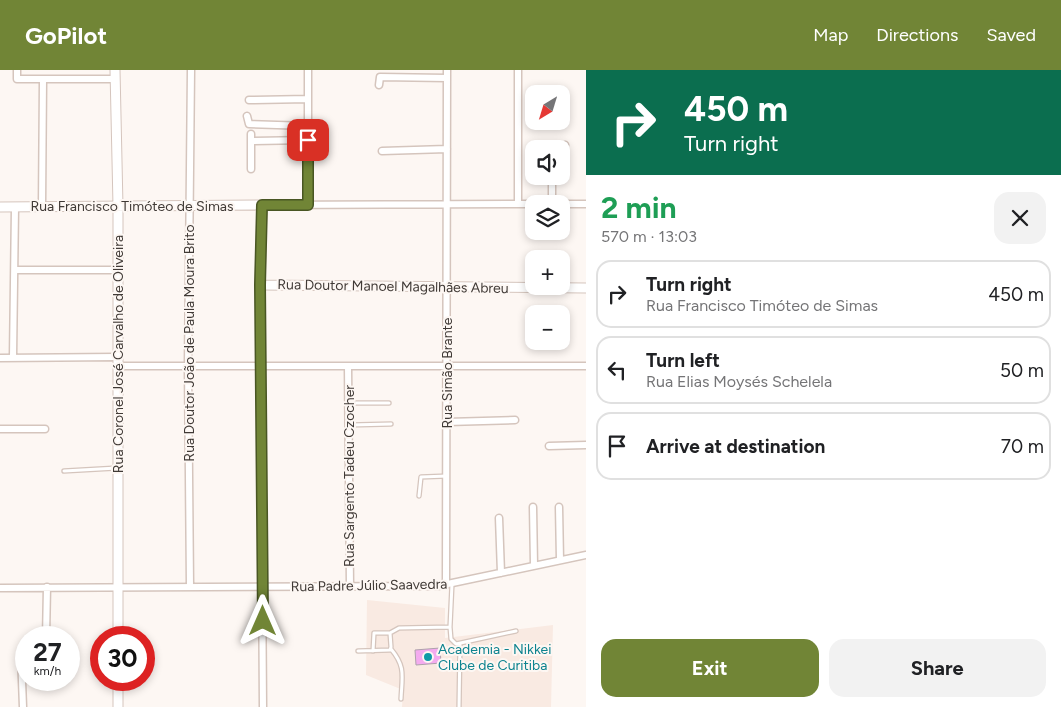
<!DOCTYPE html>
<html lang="en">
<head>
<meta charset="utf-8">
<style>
	body { margin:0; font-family:Figtree,sans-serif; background:#f2f2f2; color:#202124; height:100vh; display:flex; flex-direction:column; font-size:19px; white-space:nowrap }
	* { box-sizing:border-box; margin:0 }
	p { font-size:16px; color:#757577 }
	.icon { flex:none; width:28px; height:28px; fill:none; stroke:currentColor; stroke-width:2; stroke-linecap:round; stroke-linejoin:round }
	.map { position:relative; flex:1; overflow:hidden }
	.drawer { display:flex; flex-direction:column; background:#fff; width:475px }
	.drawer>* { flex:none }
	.hud { background:#0b6e4f; color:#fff; overflow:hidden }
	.needle { width:32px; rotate:218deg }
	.controls { position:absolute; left:525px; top:15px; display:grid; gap:10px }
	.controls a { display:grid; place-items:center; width:45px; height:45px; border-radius:10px; background:#fff; box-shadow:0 2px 8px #0003; font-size:25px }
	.speed { position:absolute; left:15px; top:556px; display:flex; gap:10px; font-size:25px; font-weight:700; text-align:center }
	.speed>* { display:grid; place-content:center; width:65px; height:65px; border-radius:50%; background:#fff; box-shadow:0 2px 8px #0003; line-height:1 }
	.speed small { font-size:12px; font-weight:400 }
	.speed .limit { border:8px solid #d22; background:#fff; color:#111 }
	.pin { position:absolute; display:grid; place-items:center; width:42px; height:42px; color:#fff; margin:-21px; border-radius:10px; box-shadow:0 2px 8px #0006 }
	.me { position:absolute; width:55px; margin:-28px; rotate:0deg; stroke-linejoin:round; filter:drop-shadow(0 0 4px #0008) }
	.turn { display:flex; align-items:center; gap:18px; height:105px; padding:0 15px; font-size:22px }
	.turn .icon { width:65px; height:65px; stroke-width:2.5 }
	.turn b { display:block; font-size:35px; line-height:42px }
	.round { display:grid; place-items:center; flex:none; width:52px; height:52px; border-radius:15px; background:#f2f2f2 }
	.head { display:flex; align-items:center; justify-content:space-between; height:85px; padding:0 15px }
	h1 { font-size:30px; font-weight:700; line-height:38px; color:#1e9e55 }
	.cta { display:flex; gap:10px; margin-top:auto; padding:10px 15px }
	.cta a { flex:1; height:58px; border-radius:15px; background:#718536; color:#fff; font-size:20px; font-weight:700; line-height:58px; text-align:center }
	.cta a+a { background:#f2f2f2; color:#202124 }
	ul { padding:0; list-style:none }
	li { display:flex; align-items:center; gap:15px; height:68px; margin:0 10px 8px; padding:0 5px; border:2px solid #e0e0e0; border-radius:15px }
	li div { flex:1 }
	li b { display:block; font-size:19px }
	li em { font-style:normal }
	header { display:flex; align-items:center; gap:30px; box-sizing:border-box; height:70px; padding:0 25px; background:#718536; color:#fff }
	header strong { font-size:24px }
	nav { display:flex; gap:28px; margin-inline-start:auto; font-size:18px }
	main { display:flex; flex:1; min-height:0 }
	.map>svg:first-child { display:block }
</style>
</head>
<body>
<header>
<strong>GoPilot</strong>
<nav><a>Map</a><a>Directions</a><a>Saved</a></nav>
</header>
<main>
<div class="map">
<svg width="586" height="637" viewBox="0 0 586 637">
	<rect width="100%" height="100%" fill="#fdf7f3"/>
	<path fill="#f9eae2" d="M 367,530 L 445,538 L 445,568 L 553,555 L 551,637 L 402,637 L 403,620 L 366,605 Z"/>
	<path fill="#f4abef" stroke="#aea1ac" d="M 440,578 L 441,593 L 416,595 L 415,580 Z"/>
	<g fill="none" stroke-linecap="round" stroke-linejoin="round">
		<defs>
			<path id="lane" d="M 350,333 L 389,333
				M 350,355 L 391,354
				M 64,401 L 117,398
				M 419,426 L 421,407 L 447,406
				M 450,557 L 451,569 L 456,574 L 516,561
				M 391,579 C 406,597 402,606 401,629
				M 358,581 L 390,580 L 391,577 L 390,563
				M 373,581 L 374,563 L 390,563 L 399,558 L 450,557 L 452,514
				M 459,637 L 460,574"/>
			<path id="street" d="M 17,0 L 17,9 L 115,9
				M 308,0 L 308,135
				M 379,15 L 380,7 L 447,8
				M 249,30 L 308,29
				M 247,46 L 249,54 L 308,56
				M 251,64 L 251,99
				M 251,71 L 308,70
				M 559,79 L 565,75
				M 382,81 L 447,79
				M 552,106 L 552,134
				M 518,134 L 518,0
				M 561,134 L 586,134
				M 262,135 L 534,134
				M 42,136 L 43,10
				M 15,200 L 117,200
				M 260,215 L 263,637
				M 13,287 L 15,137
				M 0,288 L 117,287
				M 117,296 L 586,296
				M 348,296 L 350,517
				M 447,352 L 515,350
				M 0,359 L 45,359
				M 549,376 L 586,375
				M 533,437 L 534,495
				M 559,437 L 560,490
				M 499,448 L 501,503
				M 446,515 C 447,344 447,172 447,0
				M 190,516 L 188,296 L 191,0
				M 0,518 L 438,516 L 586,485
				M 46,568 L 47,517
				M 21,584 L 23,637"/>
			<path id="secondary" d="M 115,0 L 118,136 L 118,568
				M 0,137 L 262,135 L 260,215 L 586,218
				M 118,610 L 118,637"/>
		</defs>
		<use href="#lane" stroke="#d5c5bd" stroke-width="5.5"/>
		<use href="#street" stroke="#d5c5bd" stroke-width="9"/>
		<use href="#secondary" stroke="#d5c5bd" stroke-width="11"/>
		<use href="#lane" stroke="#fff" stroke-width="3"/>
		<use href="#street" stroke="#fff" stroke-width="6"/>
		<use href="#secondary" stroke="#fff" stroke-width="9"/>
	</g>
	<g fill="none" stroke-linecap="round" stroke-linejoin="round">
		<defs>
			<path id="route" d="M 263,551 L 260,215 L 262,135 L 308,135 L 308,70"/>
		</defs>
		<use href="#route" stroke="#495623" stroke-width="12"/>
		<use href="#route" stroke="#718536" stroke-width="9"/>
	</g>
	<circle fill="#0f9aa8" stroke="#fdf7f3" stroke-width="2" cx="428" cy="587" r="5"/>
	<g text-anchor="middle" stroke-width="4" stroke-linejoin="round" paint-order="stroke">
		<g font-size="14" fill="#403a36" stroke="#fdf7f3">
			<text x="132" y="141">Rua Francisco Timóteo de Simas</text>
			<text transform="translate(393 216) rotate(1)" y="5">Rua Doutor Manoel Magalhães Abreu</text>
			<text transform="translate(189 273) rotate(-90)" y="5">Rua Doutor João de Paula Moura Brito</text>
			<text transform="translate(118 284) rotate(-90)" y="5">Rua Coronel José Carvalho de Oliveira</text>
			<text transform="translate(447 303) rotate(-90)" y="5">Rua Simão Brante</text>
			<text transform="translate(349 406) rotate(-90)" y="5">Rua Sargento Tadeu Czocher</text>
			<text transform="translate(369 515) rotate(-1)" y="5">Rua Padre Júlio Saavedra</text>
		</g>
		<g font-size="14" fill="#0d838f" stroke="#fdf7f3" text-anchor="start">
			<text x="438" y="584">Academia - Nikkei<tspan x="438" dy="16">Clube de Curitiba</tspan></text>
		</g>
	</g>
</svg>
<div class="controls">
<a><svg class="needle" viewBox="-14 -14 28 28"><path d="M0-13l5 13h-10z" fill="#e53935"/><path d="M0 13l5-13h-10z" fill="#757577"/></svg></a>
<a><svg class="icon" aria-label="sound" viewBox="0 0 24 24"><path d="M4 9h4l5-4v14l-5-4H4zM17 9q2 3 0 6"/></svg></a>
<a><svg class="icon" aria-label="layers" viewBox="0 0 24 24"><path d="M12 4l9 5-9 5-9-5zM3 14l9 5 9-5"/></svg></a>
<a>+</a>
<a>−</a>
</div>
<div class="speed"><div>27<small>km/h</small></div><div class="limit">30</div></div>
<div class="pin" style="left:308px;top:70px;background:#d93025"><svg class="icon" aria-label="arrive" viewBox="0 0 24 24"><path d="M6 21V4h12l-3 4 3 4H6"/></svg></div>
<svg class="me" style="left:263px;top:551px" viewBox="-20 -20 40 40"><path d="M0-17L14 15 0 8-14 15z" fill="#718536" stroke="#fff" stroke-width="4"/></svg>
</div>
<section class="drawer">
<div class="hud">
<div class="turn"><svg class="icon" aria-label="right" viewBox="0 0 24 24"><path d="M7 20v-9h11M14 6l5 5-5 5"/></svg><div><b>450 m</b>Turn right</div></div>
</div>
<div class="head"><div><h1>2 min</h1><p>570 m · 13:03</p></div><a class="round"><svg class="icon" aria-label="close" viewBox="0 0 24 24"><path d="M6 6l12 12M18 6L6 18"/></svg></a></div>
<ul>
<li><svg class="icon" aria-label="right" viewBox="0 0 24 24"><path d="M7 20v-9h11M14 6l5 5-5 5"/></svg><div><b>Turn right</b><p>Rua Francisco Timóteo de Simas</p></div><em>450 m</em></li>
<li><svg class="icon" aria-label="left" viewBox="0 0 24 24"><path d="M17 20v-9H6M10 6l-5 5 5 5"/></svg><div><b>Turn left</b><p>Rua Elias Moysés Schelela</p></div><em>50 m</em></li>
<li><svg class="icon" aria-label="arrive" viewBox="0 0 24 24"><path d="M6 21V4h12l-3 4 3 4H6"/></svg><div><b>Arrive at destination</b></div><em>70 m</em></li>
</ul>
<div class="cta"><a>Exit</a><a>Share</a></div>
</section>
</main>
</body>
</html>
